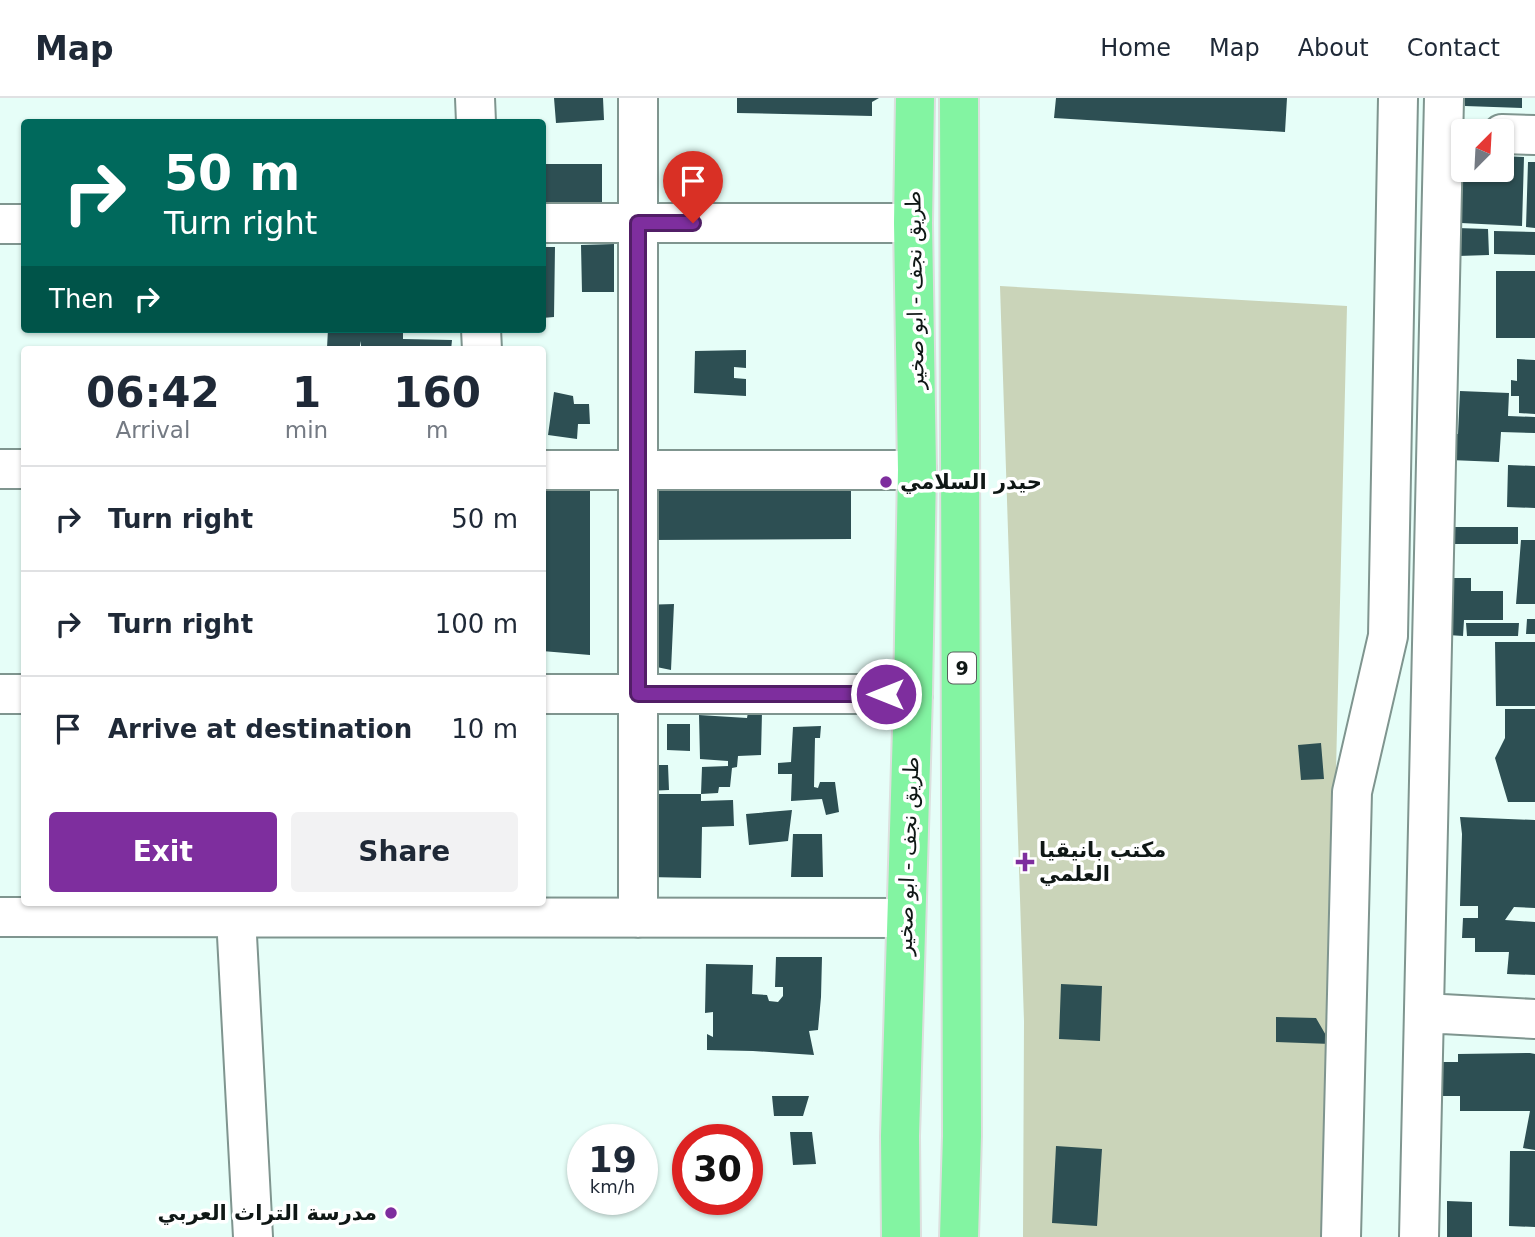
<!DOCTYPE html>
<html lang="en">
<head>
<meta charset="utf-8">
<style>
	body { margin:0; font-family:"DejaVu Sans","Noto Naskh Arabic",sans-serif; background:#f2f2f3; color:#1f2937; height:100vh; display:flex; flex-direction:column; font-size:26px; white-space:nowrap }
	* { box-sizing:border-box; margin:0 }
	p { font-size:23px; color:#747a83 }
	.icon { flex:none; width:38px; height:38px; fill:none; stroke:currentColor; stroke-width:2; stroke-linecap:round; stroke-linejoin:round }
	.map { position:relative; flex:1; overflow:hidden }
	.sheet { position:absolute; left:21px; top:248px; width:525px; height:560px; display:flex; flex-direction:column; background:#fff; border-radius:7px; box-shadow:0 2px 5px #0004 }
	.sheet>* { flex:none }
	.top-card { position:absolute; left:21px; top:21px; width:525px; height:214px; border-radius:7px; box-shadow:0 2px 5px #0004; background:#00695c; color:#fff; overflow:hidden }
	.needle { width:46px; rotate:24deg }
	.tools { position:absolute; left:1451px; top:21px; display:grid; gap:14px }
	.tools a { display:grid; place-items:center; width:63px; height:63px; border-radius:7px; background:#fff; box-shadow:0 2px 5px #0004; font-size:35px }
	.speed { position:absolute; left:567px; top:1026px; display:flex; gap:14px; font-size:35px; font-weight:700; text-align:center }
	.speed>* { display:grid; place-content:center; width:91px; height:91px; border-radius:50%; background:#fff; box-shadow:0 2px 5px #0004; line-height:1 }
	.speed small { font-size:18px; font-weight:400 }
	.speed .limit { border:10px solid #d22; background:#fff; color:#111 }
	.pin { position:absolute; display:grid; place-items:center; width:60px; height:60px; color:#fff; margin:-72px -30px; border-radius:50% 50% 50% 0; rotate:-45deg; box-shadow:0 0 7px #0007 }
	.pin .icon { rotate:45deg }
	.me { position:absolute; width:77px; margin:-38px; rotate:270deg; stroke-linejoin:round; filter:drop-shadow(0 0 5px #0008) }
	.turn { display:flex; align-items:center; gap:24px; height:147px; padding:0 28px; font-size:32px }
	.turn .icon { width:91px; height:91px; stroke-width:2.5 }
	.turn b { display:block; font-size:49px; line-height:60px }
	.then { display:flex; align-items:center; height:66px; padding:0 28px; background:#0003; gap:14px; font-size:26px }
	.eta { display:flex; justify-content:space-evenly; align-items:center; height:119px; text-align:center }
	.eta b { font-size:42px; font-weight:800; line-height:49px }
	.action { display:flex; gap:14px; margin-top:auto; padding:14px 28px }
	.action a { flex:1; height:80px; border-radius:7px; background:#7e2e9e; color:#fff; font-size:28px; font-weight:800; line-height:80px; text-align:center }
	.action a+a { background:#f2f2f3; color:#1f2937 }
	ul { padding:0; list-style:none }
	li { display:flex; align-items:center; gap:21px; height:105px; padding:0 28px; border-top:2px solid #e0e1e3 }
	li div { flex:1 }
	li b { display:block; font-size:26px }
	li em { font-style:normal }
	header { display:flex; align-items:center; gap:42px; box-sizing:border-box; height:98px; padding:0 35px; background:#fff; border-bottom:2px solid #e0e1e3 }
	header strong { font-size:33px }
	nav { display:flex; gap:38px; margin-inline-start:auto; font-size:24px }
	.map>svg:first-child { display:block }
</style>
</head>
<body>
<header>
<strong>Map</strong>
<nav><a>Home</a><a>Map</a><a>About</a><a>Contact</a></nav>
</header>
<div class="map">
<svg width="1535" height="1139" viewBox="0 0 1535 1139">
	<rect width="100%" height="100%" fill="#e6fef8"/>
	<path fill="#cad4b9" d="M 1000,188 L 1347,208 L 1325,1139 L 1023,1139 L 1024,923 Z"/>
	<path fill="#2d4f53" d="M 554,0 L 603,0 L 604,22 L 556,25 Z
		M 737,0 L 879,0 L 872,4 L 872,18 L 737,15 Z
		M 1056,0 L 1287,0 L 1285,34 L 1054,20 Z
		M 1465,0 L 1522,0 L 1522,10 L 1465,8 Z
		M 1502,58 L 1524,59 L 1522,128 L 1461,125 L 1463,72 L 1502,72 Z
		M 1528,64 L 1535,64 L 1535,130 L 1526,129 Z
		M 542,66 L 602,66 L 602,105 L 542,105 Z
		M 1457,130 L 1488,131 L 1489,157 L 1458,158 Z
		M 1494,133 L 1535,134 L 1535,157 L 1494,156 Z
		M 614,146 L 614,194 L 582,194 L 581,147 Z
		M 542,149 L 555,149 L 554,219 L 542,220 Z
		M 1496,173 L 1535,173 L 1535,240 L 1496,240 Z
		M 328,231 L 403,231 L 403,241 L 452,242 L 451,252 L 361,252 L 361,243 L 359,252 L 327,250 Z
		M 746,252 L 746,270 L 734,269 L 734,280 L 746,281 L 746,298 L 694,295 L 695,253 Z
		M 1517,261 L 1535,262 L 1535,316 L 1519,315 L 1519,298 L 1511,298 L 1511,282 L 1517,283 Z
		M 1460,293 L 1509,295 L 1508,318 L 1535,319 L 1535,335 L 1501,334 L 1499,364 L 1450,362 L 1451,336 L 1458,336 Z
		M 554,294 L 573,298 L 574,306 L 589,306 L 590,326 L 578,326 L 577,341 L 548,337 Z
		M 1508,367 L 1535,368 L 1535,410 L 1507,409 Z
		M 851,387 L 851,441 L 647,442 L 647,388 Z
		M 590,391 L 590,557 L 542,553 L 542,392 Z
		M 1450,429 L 1518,429 L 1518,446 L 1450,446 Z
		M 1521,442 L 1535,442 L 1535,506 L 1516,506 Z
		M 1452,480 L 1471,480 L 1471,493 L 1503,493 L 1503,522 L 1464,522 L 1463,538 L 1448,537 L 1448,520 L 1453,520 Z
		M 674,506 L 671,572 L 642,566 L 641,507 Z
		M 1527,521 L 1535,521 L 1535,536 L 1526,536 Z
		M 1466,525 L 1519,525 L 1518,538 L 1467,538 Z
		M 1495,544 L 1535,544 L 1535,608 L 1496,608 Z
		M 1505,611 L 1535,611 L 1535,704 L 1508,704 L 1495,660 L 1505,640 Z
		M 748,614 L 762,614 L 761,657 L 738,658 L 737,669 L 732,670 L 730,689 L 719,689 L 718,695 L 701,696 L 701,703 L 733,702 L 734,728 L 702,729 L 701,780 L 647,779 L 647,696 L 701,696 L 702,669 L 728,668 L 728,663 L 700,661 L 699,617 L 747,620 Z
		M 667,626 L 690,626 L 690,653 L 667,652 Z
		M 821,628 L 820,640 L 815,640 L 814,689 L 818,690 L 820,684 L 835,684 L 839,714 L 826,717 L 822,701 L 791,703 L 792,676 L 778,676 L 778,665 L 791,664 L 793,629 Z
		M 1321,645 L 1324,681 L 1301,682 L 1298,647 Z
		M 645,667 L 668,667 L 669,692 L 646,693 Z
		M 792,712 L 788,743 L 749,747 L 746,716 Z
		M 1460,719 L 1535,722 L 1535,810 L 1514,809 L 1505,822 L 1535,824 L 1535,877 L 1507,876 L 1509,854 L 1475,854 L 1475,840 L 1462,840 L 1463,820 L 1478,820 L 1478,808 L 1460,808 L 1462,736 Z
		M 793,736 L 822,736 L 823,779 L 791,779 Z
		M 776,859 L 822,859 L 821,899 L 818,932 L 809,933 L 814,957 L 753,953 L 707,952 L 707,936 L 713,939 L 713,914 L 705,915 L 706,866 L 753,867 L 752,896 L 767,897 L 769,903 L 778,904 L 783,898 L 783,889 L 775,889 Z
		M 1061,886 L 1102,888 L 1100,943 L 1059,941 Z
		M 1276,919 L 1316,920 L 1331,946 L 1276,944 Z
		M 1530,955 L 1535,956 L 1535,1052 L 1523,1050 L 1530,1013 L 1460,1013 L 1460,998 L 1441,998 L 1441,964 L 1458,964 L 1458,956 Z
		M 772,998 L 809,998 L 803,1018 L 774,1018 Z
		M 790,1034 L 812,1034 L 816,1066 L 793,1067 Z
		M 1056,1048 L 1102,1051 L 1097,1128 L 1052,1125 Z
		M 1510,1053 L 1535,1053 L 1535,1129 L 1509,1128 Z
		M 1447,1103 L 1472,1104 L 1472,1139 L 1447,1139 Z"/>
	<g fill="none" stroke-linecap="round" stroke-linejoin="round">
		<defs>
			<path id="minor" d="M 475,0 L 476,24
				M 638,0 L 638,820
				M 1502,36 L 1535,37
				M 542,125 L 913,125
				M 0,126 L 24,126
				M 481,231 L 482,252
				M 0,371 L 24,371
				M 542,372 L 917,372
				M 0,596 L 24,596
				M 542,596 L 913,596
				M 0,819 L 906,820
				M 236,819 L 253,1139
				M 1424,915 L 1535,921
				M 1341,1139 L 1352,694 L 1388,538 L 1398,0
				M 1419,1139 L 1444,0"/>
			<path id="highway" d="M 901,1139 L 900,1038 L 913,596 L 917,372 L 913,125 L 915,0
				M 959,1139 L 962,1038 L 959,0"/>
		</defs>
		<use href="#minor" stroke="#7f958f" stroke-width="42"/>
		<use href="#highway" stroke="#dddfde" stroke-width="42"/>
		<use href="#minor" stroke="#fff" stroke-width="38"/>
		<use href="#highway" stroke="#83f4a2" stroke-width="38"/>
	</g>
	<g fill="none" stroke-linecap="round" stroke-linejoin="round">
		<defs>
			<path id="route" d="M 693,125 L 638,125 L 638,596 L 886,596"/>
		</defs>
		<use href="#route" stroke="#521e67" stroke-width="18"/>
		<use href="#route" stroke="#7e2e9e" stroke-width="12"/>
	</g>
	<g fill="#7e2e9e" stroke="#fff" stroke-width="2.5">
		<circle cx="886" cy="384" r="7"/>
		<path d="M1021.5 753.5h7v7h7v7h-7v7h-7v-7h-7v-7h7z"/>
		<circle cx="391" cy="1115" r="7"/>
	</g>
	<g text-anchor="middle" stroke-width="7" stroke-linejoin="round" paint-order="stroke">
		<rect fill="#fff" stroke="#575d5b" stroke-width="2" x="948" y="554.5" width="28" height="31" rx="5"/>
		<g font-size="19" font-weight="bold" fill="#0f1715">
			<text x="962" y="577">9</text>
		</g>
		<g font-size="21" fill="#0f1715" stroke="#fff">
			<text transform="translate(915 192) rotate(-91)" y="7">طريق نجف - ابو صخير</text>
			<text transform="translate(908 758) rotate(-88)" y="7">طريق نجف - ابو صخير</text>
		</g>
		<g font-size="21" font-weight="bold" fill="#0f1715" stroke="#fff" text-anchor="start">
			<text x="900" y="391">حيدر السلامي</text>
			<text x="1039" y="759">مكتب بانيقيا<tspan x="1039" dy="24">العلمي</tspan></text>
			<text x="377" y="1122" text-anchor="end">مدرسة التراث العربي</text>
		</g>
	</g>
</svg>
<div class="tools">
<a><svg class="needle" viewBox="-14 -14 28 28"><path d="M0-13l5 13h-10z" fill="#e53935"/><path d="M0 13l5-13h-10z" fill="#747a83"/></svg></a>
</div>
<div class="speed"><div>19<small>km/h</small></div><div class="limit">30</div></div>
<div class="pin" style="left:693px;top:125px;background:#d93025"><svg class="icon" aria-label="arrive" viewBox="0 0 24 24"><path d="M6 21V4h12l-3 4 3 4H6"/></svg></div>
<svg class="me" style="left:886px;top:596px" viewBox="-20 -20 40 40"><circle r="17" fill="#7e2e9e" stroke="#fff" stroke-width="3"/><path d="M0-11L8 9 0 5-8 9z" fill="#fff"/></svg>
<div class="top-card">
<div class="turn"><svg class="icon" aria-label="right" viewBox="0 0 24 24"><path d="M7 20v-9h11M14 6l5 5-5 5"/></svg><div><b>50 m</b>Turn right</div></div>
<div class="then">Then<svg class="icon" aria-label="right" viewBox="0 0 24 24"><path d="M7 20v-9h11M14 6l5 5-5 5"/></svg></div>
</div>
<section class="sheet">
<div class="eta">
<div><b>06:42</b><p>Arrival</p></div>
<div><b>1</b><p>min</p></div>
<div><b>160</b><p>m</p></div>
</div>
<ul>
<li><svg class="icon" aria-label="right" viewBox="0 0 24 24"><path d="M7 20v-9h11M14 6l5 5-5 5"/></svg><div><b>Turn right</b></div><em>50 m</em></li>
<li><svg class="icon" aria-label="right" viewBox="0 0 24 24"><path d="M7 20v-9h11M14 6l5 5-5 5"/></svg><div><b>Turn right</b></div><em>100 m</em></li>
<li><svg class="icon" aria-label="arrive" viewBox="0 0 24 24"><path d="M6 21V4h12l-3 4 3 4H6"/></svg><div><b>Arrive at destination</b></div><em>10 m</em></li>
</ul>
<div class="action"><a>Exit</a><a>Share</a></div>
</section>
</div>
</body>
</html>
